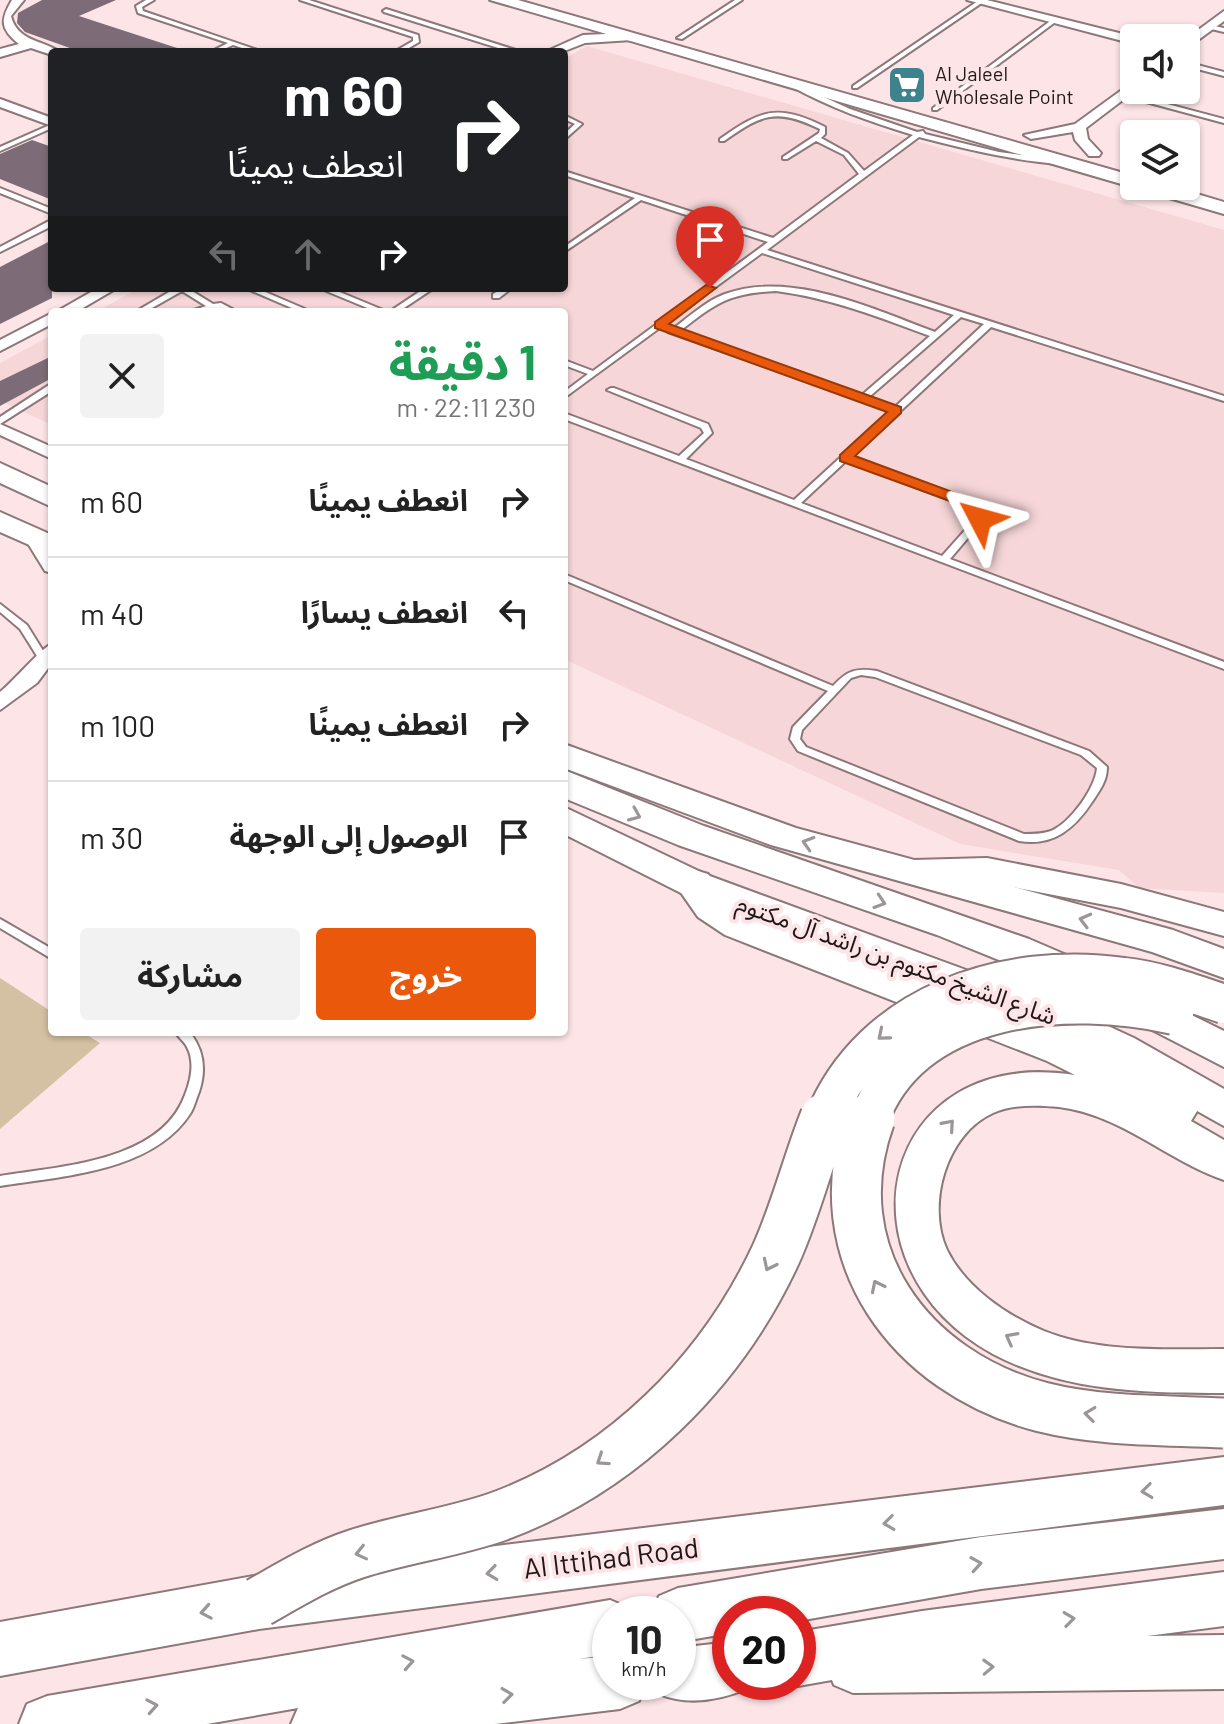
<!DOCTYPE html>
<html lang="ar">
<head>
<meta charset="utf-8">
<style>
	body { margin:0; font-family:Barlow,"Noto Sans Arabic",sans-serif; background:#f2f2f2; color:#222; direction:rtl; height:100vh; display:flex; flex-direction:column; font-size:30px; white-space:nowrap }
	* { box-sizing:border-box; margin:0 }
	p { font-size:26px; color:#767676 }
	.icon { flex:none; width:44px; height:44px; fill:none; stroke:currentColor; stroke-width:2; stroke-linecap:round; stroke-linejoin:round }
	.map { position:relative; flex:1; overflow:hidden; direction:ltr }
	.side { position:absolute; left:48px; top:308px; width:520px; height:728px; display:flex; flex-direction:column; background:#fff; border-radius:8px; box-shadow:0 2px 6px #0004; direction:rtl }
	.side>* { flex:none }
	.top-card { position:absolute; left:48px; top:48px; width:520px; height:244px; border-radius:8px; box-shadow:0 2px 6px #0004; direction:rtl; background:#202124; color:#fff; overflow:hidden }
	.buttons { position:absolute; left:1120px; top:24px; display:grid; gap:16px }
	.buttons a { display:grid; place-items:center; width:80px; height:80px; border-radius:8px; background:#fff; box-shadow:0 2px 6px #0004; font-size:40px }
	.speed { position:absolute; left:592px; top:1596px; display:flex; gap:16px; font-size:40px; font-weight:700; text-align:center }
	.speed>* { display:grid; place-content:center; width:104px; height:104px; border-radius:50%; background:#fff; box-shadow:0 2px 6px #0004; line-height:1 }
	.speed small { font-size:20px; font-weight:400 }
	.speed .limit { border:12px solid #d22; background:#fff; color:#111 }
	.pin { position:absolute; display:grid; place-items:center; width:68px; height:68px; color:#fff; margin:-82px -34px; border-radius:50% 50% 50% 0; rotate:-45deg; box-shadow:0 0 8px #0007 }
	.pin .icon { rotate:45deg }
	.me { position:absolute; width:88px; margin:-44px; rotate:309deg; stroke-linejoin:round; filter:drop-shadow(0 0 6px #0008) }
	.turn { display:flex; align-items:center; gap:28px; height:168px; padding:0 32px; font-size:36px }
	.turn .icon { width:104px; height:104px; stroke-width:2.5 }
	.turn b { display:block; font-size:56px; line-height:68px }
	.lanes { display:flex; align-items:center; height:76px; padding:0 32px; background:#0003; justify-content:center; gap:40px; direction:ltr }
	.lanes .off { opacity:.35 }
	.round { display:grid; place-items:center; flex:none; width:84px; height:84px; border-radius:8px; background:#f2f2f2 }
	.headline { display:flex; align-items:center; justify-content:space-between; height:136px; padding:0 32px }
	h1 { font-size:48px; font-weight:700; line-height:60px; color:#1e9e55 }
	.cta { display:flex; gap:16px; margin-top:auto; padding:16px 32px }
	.cta a { flex:1; height:92px; border-radius:8px; background:#ea580c; color:#fff; font-size:32px; font-weight:700; line-height:92px; text-align:center }
	.cta a+a { background:#f2f2f2; color:#222 }
	ul { padding:0; list-style:none }
	li { display:flex; align-items:center; gap:24px; height:112px; padding:0 32px; border-top:2px solid #e0e0e0 }
	li div { flex:1 }
	li b { display:block; font-size:30px }
	li em { font-style:normal }
	.map>svg:first-child { display:block }
</style>
</head>
<body>
<div class="map">
<svg width="1224" height="1724" viewBox="0 0 1224 1724">
	<rect width="100%" height="100%" fill="#fde5e7"/>
	<path fill="#f6d6d8" d="M 587,46 L 1224,230 L 1224,893 L 1139,888 L 1119,870 L 960,844 L 564,659 L 564,312 L 95,312 L 140,288 L 564,288 L 564,59 Z
		M 52,335 L 52,425 L 0,401 L 0,363 Z"/>
	<path fill="#d4c0a3" d="M 0,978 L 52,1012 L 52,1032 L 82,1032 L 100,1043 L 0,1129 Z"/>
	<path fill="#7d6c77" d="M 42,0 L 116,0 L 79,16 L 177,48 L 176,52 L 81,52 L 25,32 L 17,23 L 18,13 Z
		M 32,140 L 52,147 L 52,200 L 0,179 L 0,154 Z
		M 52,240 L 52,298 L 0,324 L 0,267 Z
		M 52,356 L 52,378 L 0,406 L 0,381 Z"/>
	<g fill="none" stroke-linecap="round" stroke-linejoin="round">
		<defs>
			<path id="service" d="M 146,0 L 154,0 L 142,7 L 143,11 L 263,52 L 254,52 L 233,45 L 218,52 L 210,52 L 228,43 L 138,13 L 136,6 Z
				M 300,0 L 309,0 L 418,35 L 419,42 L 402,52 L 394,52 L 413,41 L 413,37 Z
				M 735,0 L 742,0 L 682,39 L 677,38 Z
				M 978,1 L 983,2 L 857,88 L 853,88 L 853,86 Z
				M 386,9 L 519,51 L 520,52 L 511,52 L 384,12 L 383,11 Z
				M 1053,19 L 1058,20 L 937,110 L 933,110 L 933,108 Z
				M 1209,25 L 1224,28 L 1224,32 L 1207,28 L 1206,27 Z
				M 1186,62 L 1224,72 L 1224,76 L 1186,66 Z
				M 793,83 L 850,109 L 917,132 L 923,131 L 925,134 L 999,152 L 1059,160 L 1062,162 L 1059,164 C 1011,160 965,149 919,137 L 767,250 L 1224,396 L 1224,401 L 991,327 L 851,457 L 980,505 L 984,519 L 950,559 L 1224,662 L 1224,669 L 564,419 L 564,413 L 679,456 L 704,433 L 701,428 L 607,390 L 611,388 L 614,388 L 708,424 L 712,433 L 686,459 L 794,500 L 891,411 L 668,332 L 668,328 L 674,328 C 690,316 706,301 725,294 C 791,270 873,309 935,332 L 954,315 L 762,253 L 564,398 L 564,392 L 588,374 L 564,365 L 564,360 L 593,371 L 768,242 L 641,200 L 564,252 L 564,247 L 635,198 L 564,175 L 564,171 L 773,238 L 859,174 L 844,155 L 816,141 L 787,159 L 783,159 L 783,157 L 819,133 L 820,129 C 775,108 763,114 724,141 L 720,141 L 720,139 C 762,109 778,104 825,127 L 825,134 L 821,138 L 848,153 L 864,171 L 913,135 C 871,122 830,108 791,86 L 791,84 ZM 776,291 C 830,298 879,317 930,336 L 862,395 L 680,331 C 716,303 729,293 776,291 ZM 961,317 L 984,324 L 895,407 L 869,397 ZM 846,461 L 973,509 L 975,519 L 942,556 L 801,503 Z
				M 1122,92 L 1224,119 L 1224,123 L 1120,95 L 1119,94 Z
				M 564,115 L 582,124 L 564,140 L 564,134 L 575,124 L 564,119 Z
				M 52,124 L 52,128 L 0,151 L 0,147 Z
				M 0,188 L 52,209 L 52,214 L 0,193 Z
				M 49,221 L 52,221 L 52,226 L 0,252 L 0,247 Z
				M 176,288 L 187,288 L 213,304 L 221,303 L 238,312 L 228,312 L 217,308 L 201,312 L 188,312 L 206,306 L 182,291 L 145,312 L 135,312 Z
				M 245,288 L 256,288 L 312,312 L 301,312 Z
				M 319,288 L 330,288 L 388,312 L 377,312 Z
				M 425,288 L 434,288 L 398,312 L 389,312 Z
				M 503,288 L 512,288 L 499,298 L 493,298 L 493,294 Z
				M 49,385 L 52,385 L 52,391 L 0,424 L 0,417 Z
				M 564,574 L 833,686 C 848,670 856,668 877,671 L 1089,751 L 1107,767 C 1107,781 1100,790 1092,802 C 1075,828 1053,847 1019,841 L 798,751 L 790,739 L 793,727 L 828,691 L 564,580 ZM 861,675 L 875,677 L 1081,755 L 1097,768 C 1095,789 1070,823 1051,831 C 1042,834 1033,834 1024,834 L 806,747 L 800,739 L 802,730 L 851,678 Z
				M 0,604 L 27,625 L 50,662 L 48,664 L 42,664 L 20,629 L 0,612 Z
				M 0,919 L 52,949 L 52,959 L 0,928 Z
				M 175,1032 L 189,1032 L 191,1034 C 204,1051 206,1071 199,1092 C 196,1099 194,1108 190,1114 C 152,1172 62,1176 0,1186 L 0,1176 C 60,1166 161,1162 185,1095 C 191,1080 195,1062 187,1047 C 184,1041 178,1037 175,1032 Z"/>
			<path id="minor" d="M 12,0 L 24,0 L 11,16 C 17,41 42,40 60,52 L 52,52 L 52,55 L 31,48 L 0,57 L 0,49 L 19,44 C 0,29 0,20 12,0 Z
				M 967,0 L 987,0 L 1139,38 L 1134,38 L 1134,44 Z
				M 1224,11 L 1224,21 L 1186,49 L 1186,39 Z
				M 628,33 L 634,37 L 632,40 L 585,43 L 562,52 L 545,52 L 583,35 Z
				M 1134,81 L 1136,90 L 1086,128 L 1088,139 L 1101,153 L 1099,156 L 1089,156 L 1075,140 L 1073,132 L 1031,139 L 1024,135 L 1075,124 Z
				M 0,99 L 52,118 L 52,126 L 0,107 Z
				M 98,288 L 117,288 L 76,312 L 56,312 Z
				M 52,313 L 52,324 L 0,351 L 0,340 Z
				M 0,424 L 52,447 L 52,459 L 0,435 Z
				M 33,532 L 39,533 L 52,553 L 52,573 L 45,571 L 24,537 Z
				M 52,644 L 52,663 L 37,683 L 0,710 L 0,692 C 12,683 43,646 52,644 Z"/>
			<path id="secondary" d="M 490,0 L 518,0 L 1134,176 L 1134,186 L 1170,186 L 1224,202 L 1224,214 Z
				M 987,858 L 1121,884 L 1224,912 L 1224,936 L 1121,908 L 987,882 L 913,884 L 902,880 L 897,872 L 902,864 L 913,860 Z"/>
			<path id="primary" d="M 0,463 L 52,487 L 52,507 L 0,483 Z
				M 0,512 L 52,535 L 52,555 L 0,532 Z
				M 564,744 L 796,828 L 1173,930 L 1224,949 L 1224,978 L 1152,952 L 771,845 L 564,768 Z
				M 564,807 L 707,875 L 1067,1007 L 1134,1038 L 1224,1089 L 1224,1126 L 1106,1060 L 1039,1029 L 681,893 L 564,834 Z"/>
			<path id="trunk" d="M 564,770 L 704,826 L 1029,939 L 1092,966 L 1098,977 L 1092,988 L 1078,992 L 937,935 L 678,845 L 564,798 Z
				M 694,870 L 708,874 L 726,897 L 753,915 L 1077,1037 L 1192,1096 L 1199,1108 L 1191,1121 L 1224,1140 L 1224,1180 C 1166,1160 1122,1115 1059,1107 C 1039,1105 1011,1104 993,1113 C 946,1134 926,1205 947,1250 C 965,1287 1007,1316 1044,1331 C 1099,1353 1166,1349 1224,1349 L 1224,1393 C 1145,1393 1065,1392 993,1354 C 831,1265 880,1045 1075,1075 L 1047,1061 L 725,935 L 698,917 L 675,884 L 680,874 Z
				M 1141,990 L 1224,1031 L 1224,1067 L 1127,1017 L 1121,1006 L 1127,995 Z
				M 1224,1457 L 1224,1505 L 259,1629 L 0,1676 L 0,1622 L 259,1575 Z
				M 1224,1509 L 1224,1559 L 981,1589 L 798,1621 L 798,1614 L 730,1614 L 730,1633 L 678,1642 L 678,1614 L 652,1614 L 659,1596 L 678,1588 L 981,1537 Z
				M 1224,1572 L 1224,1626 L 1147,1636 L 1224,1635 L 1224,1689 L 853,1693 L 834,1685 L 832,1680 L 798,1686 L 788,1682 L 798,1682 L 798,1632 L 922,1611 Z
				M 610,1600 L 629,1608 L 631,1614 L 610,1614 L 610,1654 L 579,1659 L 610,1656 L 610,1682 L 647,1682 L 639,1701 L 620,1709 L 495,1724 L 291,1724 L 298,1708 L 207,1724 L 19,1724 L 27,1704 L 47,1696 Z
				M 730,1642 L 730,1682 L 752,1682 L 749,1688 C 721,1700 688,1706 659,1694 L 654,1682 L 678,1682 L 678,1648 Z"/>
		</defs>
		<use href="#service" stroke="#8c7779" stroke-width="4"/>
		<use href="#minor" stroke="#8c7779" stroke-width="4"/>
		<use href="#secondary" stroke="#8c7779" stroke-width="4"/>
		<use href="#primary" stroke="#8c7779" stroke-width="4"/>
		<use href="#trunk" stroke="#8c7779" stroke-width="4"/>
		<use href="#service" fill="#fff" fill-rule="evenodd"/>
		<use href="#minor" fill="#fff" fill-rule="evenodd"/>
		<use href="#secondary" fill="#fff" fill-rule="evenodd"/>
		<use href="#primary" fill="#fff" fill-rule="evenodd"/>
		<use href="#trunk" fill="#fff" fill-rule="evenodd"/>
		<defs>
			<path id="trunk-bridge-far1" d="M 824,1120 C 871,1003 1007,960 1124,977 C 1159,981 1191,993 1224,1004
				M 869,1120 C 912,1001 1070,991 1174,1015"/>
			<path id="trunk-bridge" d="M 870,1118 C 821,1253 910,1373 1042,1407 C 1101,1422 1164,1420 1224,1423
				M 259,1602 C 291,1584 322,1565 356,1554 C 402,1539 451,1533 497,1517 C 621,1472 721,1373 776,1254 C 796,1210 807,1163 825,1118"/>
		</defs>
		<use href="#trunk-bridge-far1" stroke="#8c7779" stroke-width="42" stroke-linecap="butt"/>
		<use href="#trunk-bridge" stroke="#8c7779" stroke-width="53" stroke-linecap="butt"/>
		<use href="#trunk-bridge-far1" stroke="#fff" stroke-width="38"/>
		<use href="#trunk-bridge" stroke="#fff" stroke-width="49"/>
	</g>
	<defs><path id="oneway-chevron" d="M-2-3.5L2.5 0L-2 3.5" fill="none" stroke-width="1.6" stroke-linecap="round" stroke-linejoin="round" transform="scale(2)"/></defs>
	<g stroke="#9b9797">
		<use href="#oneway-chevron" transform="translate(635 815) rotate(23)"/>
		<use href="#oneway-chevron" transform="translate(808 843) rotate(-163)"/>
		<use href="#oneway-chevron" transform="translate(880 902) rotate(18)"/>
		<use href="#oneway-chevron" transform="translate(1085 920) rotate(-165)"/>
		<use href="#oneway-chevron" transform="translate(883 1035) rotate(140)"/>
		<use href="#oneway-chevron" transform="translate(949 1125) rotate(-49)"/>
		<use href="#oneway-chevron" transform="translate(769 1265) rotate(116)"/>
		<use href="#oneway-chevron" transform="translate(877 1286) rotate(-116)"/>
		<use href="#oneway-chevron" transform="translate(1011 1338) rotate(-152)"/>
		<use href="#oneway-chevron" transform="translate(1090 1414) rotate(-173)"/>
		<use href="#oneway-chevron" transform="translate(602 1460) rotate(146)"/>
		<use href="#oneway-chevron" transform="translate(1147 1491) rotate(173)"/>
		<use href="#oneway-chevron" transform="translate(889 1523) rotate(173)"/>
		<use href="#oneway-chevron" transform="translate(361 1553) rotate(167)"/>
		<use href="#oneway-chevron" transform="translate(976 1564) rotate(-9)"/>
		<use href="#oneway-chevron" transform="translate(492 1573) rotate(173)"/>
		<use href="#oneway-chevron" transform="translate(206 1612) rotate(170)"/>
		<use href="#oneway-chevron" transform="translate(1069 1619) rotate(-7)"/>
		<use href="#oneway-chevron" transform="translate(408 1662) rotate(-10)"/>
		<use href="#oneway-chevron" transform="translate(988 1667) rotate(-2)"/>
		<use href="#oneway-chevron" transform="translate(507 1695) rotate(-7)"/>
		<use href="#oneway-chevron" transform="translate(152 1706) rotate(-10)"/>
	</g>
	<path fill="#ea580c" stroke="#983908" stroke-width="2" d="M 706,285 L 716,288 L 669,324 L 901,407 L 901,413 L 855,456 L 977,501 L 987,511 L 985,522 L 974,522 L 967,507 L 840,461 L 840,455 L 887,412 L 655,328 L 655,322 Z"/>
	<defs>
		<symbol id="supermarket-square" viewBox="-11 -11 22 22"><rect x="-9" y="-9" width="18" height="18" rx="4" fill="#3c838d" stroke="#fde5e7"/><path d="M-6-5.5h2.5l.6 2H6L4.5 2H-2.5L-4.4-4H-6ZM-1.5 3.2a1.3 1.3 0 1 0 .1 0ZM3 3.2a1.3 1.3 0 1 0 .1 0Z" fill="#fff"/></symbol>
	</defs>
	<g fill-rule="evenodd">
		<use href="#supermarket-square" x="885" y="63" width="44" height="44"/>
	</g>
	<g text-anchor="middle" stroke-width="8" stroke-linejoin="round" paint-order="stroke">
		<g font-size="20" fill="#201718" stroke="#fde5e7" text-anchor="start">
			<text x="935" y="81">Al Jaleel<tspan x="935" dy="23">Wholesale Point</tspan></text>
		</g>
		<g font-size="24" fill="#201718" stroke="#fde5e7">
			<text transform="translate(896 960) rotate(20)" y="8">شارع الشيخ مكتوم بن راشد آل مكتوم</text>
		</g>
		<g font-size="28" fill="#201718" stroke="#fde5e7">
			<text transform="translate(611 1558) rotate(-7)" y="10">Al Ittihad Road</text>
		</g>
	</g>
</svg>
<div class="buttons">
<a><svg class="icon" aria-label="sound" viewBox="0 0 24 24"><path d="M4 9h4l5-4v14l-5-4H4zM17 9q2 3 0 6"/></svg></a>
<a><svg class="icon" aria-label="layers" viewBox="0 0 24 24"><path d="M12 4l9 5-9 5-9-5zM3 14l9 5 9-5"/></svg></a>
</div>
<div class="speed"><div>10<small>km/h</small></div><div class="limit">20</div></div>
<div class="pin" style="left:710px;top:288px;background:#d93025"><svg class="icon" aria-label="arrive" viewBox="0 0 24 24"><path d="M6 21V4h12l-3 4 3 4H6"/></svg></div>
<svg class="me" style="left:980px;top:519px" viewBox="-20 -20 40 40"><path d="M0-17L14 15 0 8-14 15z" fill="#ea580c" stroke="#fff" stroke-width="4"/></svg>
<div class="top-card">
<div class="turn"><svg class="icon" aria-label="right" viewBox="0 0 24 24"><path d="M7 20v-9h11M14 6l5 5-5 5"/></svg><div><b>60 m</b>انعطف يمينًا</div></div>
<div class="lanes"><svg class="icon off" aria-label="left" viewBox="0 0 24 24"><path d="M17 20v-9H6M10 6l-5 5 5 5"/></svg><svg class="icon off" aria-label="ahead" viewBox="0 0 24 24"><path d="M12 20V5M6 11l6-6 6 6"/></svg><svg class="icon" aria-label="right" viewBox="0 0 24 24"><path d="M7 20v-9h11M14 6l5 5-5 5"/></svg></div>
</div>
<section class="side">
<div class="headline"><div><h1>1 دقيقة</h1><p>230 m · 22:11</p></div><a class="round"><svg class="icon" aria-label="close" viewBox="0 0 24 24"><path d="M6 6l12 12M18 6L6 18"/></svg></a></div>
<ul>
<li><svg class="icon" aria-label="right" viewBox="0 0 24 24"><path d="M7 20v-9h11M14 6l5 5-5 5"/></svg><div><b>انعطف يمينًا</b></div><em>60 m</em></li>
<li><svg class="icon" aria-label="left" viewBox="0 0 24 24"><path d="M17 20v-9H6M10 6l-5 5 5 5"/></svg><div><b>انعطف يسارًا</b></div><em>40 m</em></li>
<li><svg class="icon" aria-label="right" viewBox="0 0 24 24"><path d="M7 20v-9h11M14 6l5 5-5 5"/></svg><div><b>انعطف يمينًا</b></div><em>100 m</em></li>
<li><svg class="icon" aria-label="arrive" viewBox="0 0 24 24"><path d="M6 21V4h12l-3 4 3 4H6"/></svg><div><b>الوصول إلى الوجهة</b></div><em>30 m</em></li>
</ul>
<div class="cta"><a>خروج</a><a>مشاركة</a></div>
</section>
</div>
</body>
</html>
